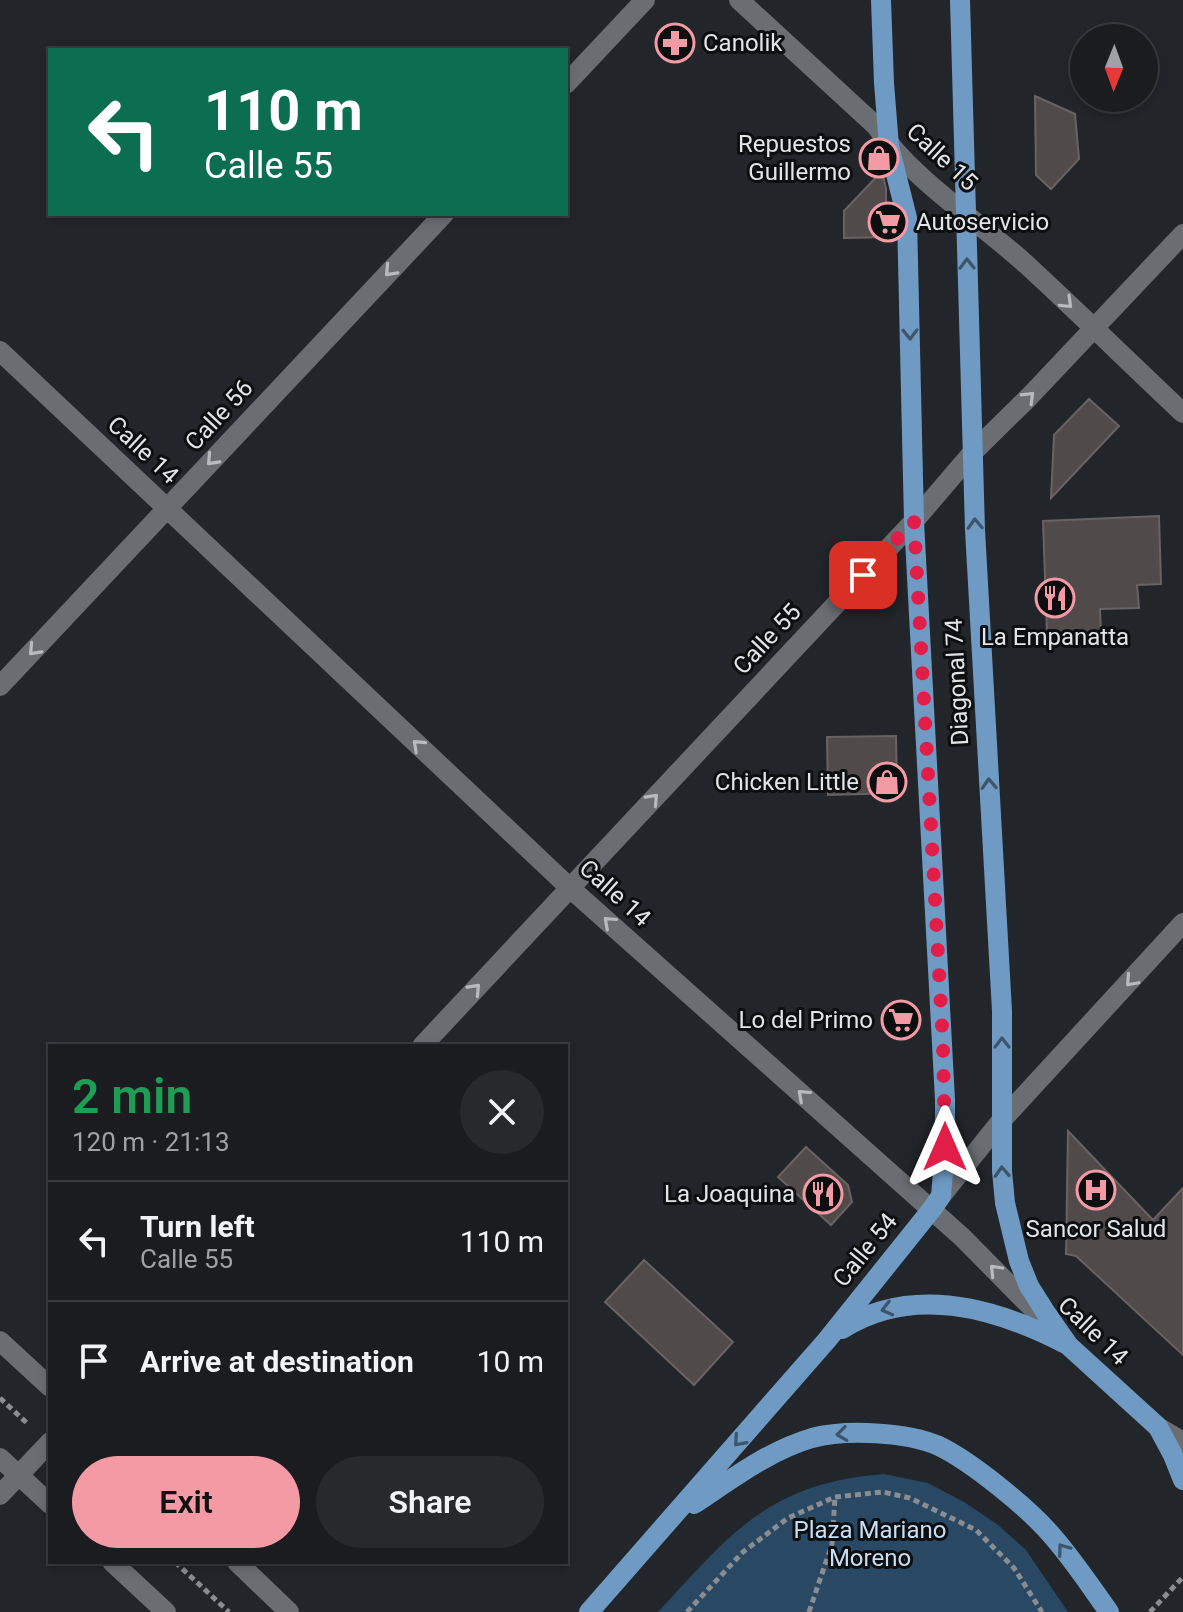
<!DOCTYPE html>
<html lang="en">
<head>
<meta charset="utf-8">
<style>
	body { margin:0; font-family:Roboto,sans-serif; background:#27292c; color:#f1f3f6; height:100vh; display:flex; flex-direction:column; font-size:30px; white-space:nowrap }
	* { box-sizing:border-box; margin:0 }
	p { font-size:26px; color:#9fa1a4 }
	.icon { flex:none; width:44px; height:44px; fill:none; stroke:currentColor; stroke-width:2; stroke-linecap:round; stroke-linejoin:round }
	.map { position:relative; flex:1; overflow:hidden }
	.side { position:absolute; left:48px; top:1044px; width:520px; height:520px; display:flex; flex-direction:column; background:#1a1c1f; border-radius:0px; box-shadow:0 4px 12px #0003,0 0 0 2px #383a3d }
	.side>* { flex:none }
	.hud { position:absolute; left:48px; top:48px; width:520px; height:168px; border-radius:0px; box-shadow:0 4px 12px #0003,0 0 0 2px #383a3d; background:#0b6e4f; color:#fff; overflow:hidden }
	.needle { width:52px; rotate:181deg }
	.buttons { position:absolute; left:1070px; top:24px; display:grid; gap:16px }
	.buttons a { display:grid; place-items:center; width:88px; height:88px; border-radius:50%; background:#1a1c1f; box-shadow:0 4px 12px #0003,0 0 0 2px #383a3d; font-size:40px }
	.pin { position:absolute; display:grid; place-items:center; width:68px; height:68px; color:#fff; margin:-34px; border-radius:16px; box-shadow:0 4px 12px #0006 }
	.me { position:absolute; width:88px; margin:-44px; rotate:0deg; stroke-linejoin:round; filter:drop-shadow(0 0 6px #0008) }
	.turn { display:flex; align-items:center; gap:28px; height:168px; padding:0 24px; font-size:36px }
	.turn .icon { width:104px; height:104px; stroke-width:2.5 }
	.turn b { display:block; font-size:56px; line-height:68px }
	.round { display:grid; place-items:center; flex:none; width:84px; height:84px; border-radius:42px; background:#27292c }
	.summary { display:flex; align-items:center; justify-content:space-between; height:136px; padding:0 24px }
	h1 { font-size:48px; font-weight:600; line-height:60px; color:#1e9e55 }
	.action { display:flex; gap:16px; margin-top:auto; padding:16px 24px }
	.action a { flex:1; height:92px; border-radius:48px; background:#f49aa4; color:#111; font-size:32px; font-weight:600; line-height:92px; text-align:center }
	.action a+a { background:#27292c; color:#f1f3f6 }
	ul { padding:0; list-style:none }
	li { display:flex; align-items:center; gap:24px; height:120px; padding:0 24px; border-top:2px solid #383a3d }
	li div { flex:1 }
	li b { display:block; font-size:30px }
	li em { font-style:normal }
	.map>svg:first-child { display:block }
</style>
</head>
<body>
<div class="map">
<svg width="1183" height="1612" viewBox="0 0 1183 1612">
	<rect width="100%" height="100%" fill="#222529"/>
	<path fill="#284864" d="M 884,1474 L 928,1483 L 964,1502 L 998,1525 L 1026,1550 L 1068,1612 L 658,1612 C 731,1533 769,1483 884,1474 Z"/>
	<path fill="#504a4b" stroke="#696263" stroke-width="2" d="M 1035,96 L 1075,114 L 1079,159 L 1051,189 L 1036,175 Z
		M 882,171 L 886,189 L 886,205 L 890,205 L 892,211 L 892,237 L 844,238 L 844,211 Z
		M 1089,399 L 1119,426 L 1051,498 L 1054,435 Z
		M 1159,516 L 1161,584 L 1137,585 L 1139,608 L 1100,609 L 1101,632 L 1047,634 L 1043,521 Z
		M 896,736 L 897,793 L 828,795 L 827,737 Z
		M 1068,1131 L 1153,1220 L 1183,1188 L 1183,1355 L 1076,1256 L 1066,1254 Z
		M 806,1147 L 848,1185 L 852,1202 L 831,1225 L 778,1177 Z
		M 644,1260 L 733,1342 L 694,1385 L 605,1302 Z"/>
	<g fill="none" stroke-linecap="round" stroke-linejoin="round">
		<path stroke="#8a8c90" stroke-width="5" stroke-dasharray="6 4" stroke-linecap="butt" d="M 0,1398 L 29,1425
			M 175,1562 L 229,1612
			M 687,1612 L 743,1552 L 788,1518 L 835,1497 L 883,1492 L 910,1498 L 976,1530 L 1014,1568 L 1042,1612
			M 809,1612 L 832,1544 L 835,1497
			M 1150,1612 L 1183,1577"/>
		<path stroke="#6a6e72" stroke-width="20" d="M 739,0 L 876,126 C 913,181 979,221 1028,266 C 1080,314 1131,364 1183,413
			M 566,84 L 645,0
			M 0,351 L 570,888 L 962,1237 L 1047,1323
			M 0,686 L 444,214
			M 422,1046 L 914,521 L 973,452 L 1029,397 L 1183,234
			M 941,1196 L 1001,1121 L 1183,923
			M 0,1495 L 50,1442"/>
		<path stroke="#6a6e72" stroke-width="20" d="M 0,1341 L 50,1387
			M 1158,1427 L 1183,1442
			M 0,1458 L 50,1504
			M 112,1562 L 166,1612
			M 237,1562 L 289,1612"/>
		<path stroke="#6e9ac3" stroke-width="20" d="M 960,0 L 975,530 L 1002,1011 L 1002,1171 L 1005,1203 L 1019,1261 L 1029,1286 L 1046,1313 L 1069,1346 L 1158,1427 L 1173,1455 L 1183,1480
			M 842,1329 C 913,1284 996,1308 1066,1344
			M 694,1504 C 732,1479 768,1451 812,1438 C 846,1429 907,1432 939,1446 C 972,1462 1031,1510 1054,1538 C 1074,1561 1091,1587 1109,1612
			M 589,1612 L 827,1340 L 932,1209 L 941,1196 L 945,1147 L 945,1100 L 914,521 L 907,218 L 889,146 L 884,83 L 881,0"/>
	</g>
	<defs><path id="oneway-chevron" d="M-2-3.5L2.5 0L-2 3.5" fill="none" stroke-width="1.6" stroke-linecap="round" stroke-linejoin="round" transform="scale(2)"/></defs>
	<g stroke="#3e546a">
		<use href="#oneway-chevron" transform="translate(967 264) rotate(-91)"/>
		<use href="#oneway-chevron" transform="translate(910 334) rotate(89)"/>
		<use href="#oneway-chevron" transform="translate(975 524) rotate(-92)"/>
		<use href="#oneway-chevron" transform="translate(989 784) rotate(-93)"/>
		<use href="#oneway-chevron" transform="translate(1002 1043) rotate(-90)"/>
		<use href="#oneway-chevron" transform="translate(1002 1172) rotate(-93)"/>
		<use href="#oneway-chevron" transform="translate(887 1309) rotate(166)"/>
		<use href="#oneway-chevron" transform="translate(842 1434) rotate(173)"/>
		<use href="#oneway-chevron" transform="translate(739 1441) rotate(131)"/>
		<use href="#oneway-chevron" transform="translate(1063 1549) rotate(-126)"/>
	</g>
	<g stroke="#b8bbbe">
		<use href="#oneway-chevron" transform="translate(390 271) rotate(133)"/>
		<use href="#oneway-chevron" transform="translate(1067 303) rotate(44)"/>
		<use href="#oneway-chevron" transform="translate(1029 397) rotate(-45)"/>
		<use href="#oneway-chevron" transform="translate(212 460) rotate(133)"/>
		<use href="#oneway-chevron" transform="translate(34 650) rotate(133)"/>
		<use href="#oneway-chevron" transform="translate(418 745) rotate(-137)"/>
		<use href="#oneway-chevron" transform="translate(653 799) rotate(-47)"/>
		<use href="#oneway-chevron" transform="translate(609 922) rotate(-138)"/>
		<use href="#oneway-chevron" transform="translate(1131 981) rotate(132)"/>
		<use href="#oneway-chevron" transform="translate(475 989) rotate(-47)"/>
		<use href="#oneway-chevron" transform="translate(803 1095) rotate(-138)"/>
		<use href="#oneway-chevron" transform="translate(995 1270) rotate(-134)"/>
	</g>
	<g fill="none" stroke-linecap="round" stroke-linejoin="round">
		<path stroke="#e11d48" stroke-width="14" stroke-dasharray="0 25.2" d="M 863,575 L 914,521 L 943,1044 L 945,1147"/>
	</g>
	<defs>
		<symbol id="pharmacy-ring" viewBox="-11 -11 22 22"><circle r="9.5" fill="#0d0e10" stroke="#f49aa4" stroke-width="1.5"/><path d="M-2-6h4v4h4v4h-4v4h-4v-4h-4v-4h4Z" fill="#f49aa4"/></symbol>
		<symbol id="shop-ring" viewBox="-11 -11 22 22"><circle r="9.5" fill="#0d0e10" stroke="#f49aa4" stroke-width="1.5"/><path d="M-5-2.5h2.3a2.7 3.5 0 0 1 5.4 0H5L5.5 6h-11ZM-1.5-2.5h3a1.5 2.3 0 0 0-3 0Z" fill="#f49aa4"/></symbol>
		<symbol id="supermarket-ring" viewBox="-11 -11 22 22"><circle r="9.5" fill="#0d0e10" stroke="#f49aa4" stroke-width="1.5"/><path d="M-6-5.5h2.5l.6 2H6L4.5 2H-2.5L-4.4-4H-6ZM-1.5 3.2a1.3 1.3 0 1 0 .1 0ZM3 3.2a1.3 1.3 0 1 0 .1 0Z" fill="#f49aa4"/></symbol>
		<symbol id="restaurant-ring" viewBox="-11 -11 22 22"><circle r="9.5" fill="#0d0e10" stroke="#f49aa4" stroke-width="1.5"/><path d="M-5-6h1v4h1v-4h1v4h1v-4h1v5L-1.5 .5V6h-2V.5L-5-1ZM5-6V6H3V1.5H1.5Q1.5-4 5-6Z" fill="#f49aa4"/></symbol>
		<symbol id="hospital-ring" viewBox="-11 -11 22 22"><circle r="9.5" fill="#0d0e10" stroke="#f49aa4" stroke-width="1.5"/><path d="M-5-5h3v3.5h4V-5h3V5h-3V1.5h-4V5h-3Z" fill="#f49aa4"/></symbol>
	</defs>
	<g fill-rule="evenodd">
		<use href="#pharmacy-ring" x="653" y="21" width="44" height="44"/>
		<use href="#shop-ring" x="857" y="136" width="44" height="44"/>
		<use href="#supermarket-ring" x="866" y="200" width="44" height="44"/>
		<use href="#restaurant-ring" x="1033" y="576" width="44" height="44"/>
		<use href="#shop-ring" x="865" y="760" width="44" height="44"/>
		<use href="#supermarket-ring" x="879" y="998" width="44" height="44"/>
		<use href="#hospital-ring" x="1074" y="1168" width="44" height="44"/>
		<use href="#restaurant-ring" x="801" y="1172" width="44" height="44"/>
	</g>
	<g text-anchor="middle" stroke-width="6" stroke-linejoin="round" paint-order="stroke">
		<g font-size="24" fill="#e2e4e7" stroke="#0d0e10" text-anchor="end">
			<text x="703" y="51" text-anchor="start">Canolik</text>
			<text x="851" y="152">Repuestos<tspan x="851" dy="28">Guillermo</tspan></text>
			<text x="916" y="230" text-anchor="start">Autoservicio</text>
			<text x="1055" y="645" text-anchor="middle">La Empanatta</text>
			<text x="859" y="790">Chicken Little</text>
			<text x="873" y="1028">Lo del Primo</text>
			<text x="795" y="1202">La Joaquina</text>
			<text x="1096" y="1237" text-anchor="middle">Sancor Salud</text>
		</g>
		<g font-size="24" fill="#e2e4e7" stroke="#0d0e10">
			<text transform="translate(942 157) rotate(43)" y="8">Calle 15</text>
			<text transform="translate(219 415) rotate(-47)" y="8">Calle 56</text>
			<text transform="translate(143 450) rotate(43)" y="8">Calle 14</text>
			<text transform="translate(767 639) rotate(-47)" y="8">Calle 55</text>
			<text transform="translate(957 682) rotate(-93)" y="8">Diagonal 74</text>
			<text transform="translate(615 893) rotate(42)" y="8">Calle 14</text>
			<text transform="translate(865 1250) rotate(-51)" y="8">Calle 54</text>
			<text transform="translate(1093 1331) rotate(44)" y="8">Calle 14</text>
		</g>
		<g font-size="24" fill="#c7def4" stroke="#0d0e10">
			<text x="870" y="1538">Plaza Mariano<tspan x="870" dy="28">Moreno</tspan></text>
		</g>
	</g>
</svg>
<div class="buttons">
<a><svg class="needle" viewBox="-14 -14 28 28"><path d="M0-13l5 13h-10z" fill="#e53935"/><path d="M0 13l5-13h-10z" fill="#9fa1a4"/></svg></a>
</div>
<div class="pin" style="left:863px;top:575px;background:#d93025"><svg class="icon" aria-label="arrive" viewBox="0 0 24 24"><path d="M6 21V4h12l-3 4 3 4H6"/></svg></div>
<svg class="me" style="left:945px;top:1147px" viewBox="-20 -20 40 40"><path d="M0-17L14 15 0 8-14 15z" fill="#e11d48" stroke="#fff" stroke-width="4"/></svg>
<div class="hud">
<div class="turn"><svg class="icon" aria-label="left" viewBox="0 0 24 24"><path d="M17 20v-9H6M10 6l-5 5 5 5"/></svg><div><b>110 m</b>Calle 55</div></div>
</div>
<section class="side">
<div class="summary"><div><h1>2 min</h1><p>120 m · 21:13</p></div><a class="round"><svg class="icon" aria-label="close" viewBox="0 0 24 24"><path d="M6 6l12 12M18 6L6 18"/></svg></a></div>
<ul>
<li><svg class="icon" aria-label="left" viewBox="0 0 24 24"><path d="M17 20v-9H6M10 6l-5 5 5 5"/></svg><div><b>Turn left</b><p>Calle 55</p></div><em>110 m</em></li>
<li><svg class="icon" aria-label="arrive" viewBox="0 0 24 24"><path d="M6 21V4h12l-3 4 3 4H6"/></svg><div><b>Arrive at destination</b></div><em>10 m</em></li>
</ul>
<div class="action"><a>Exit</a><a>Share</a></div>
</section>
</div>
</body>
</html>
